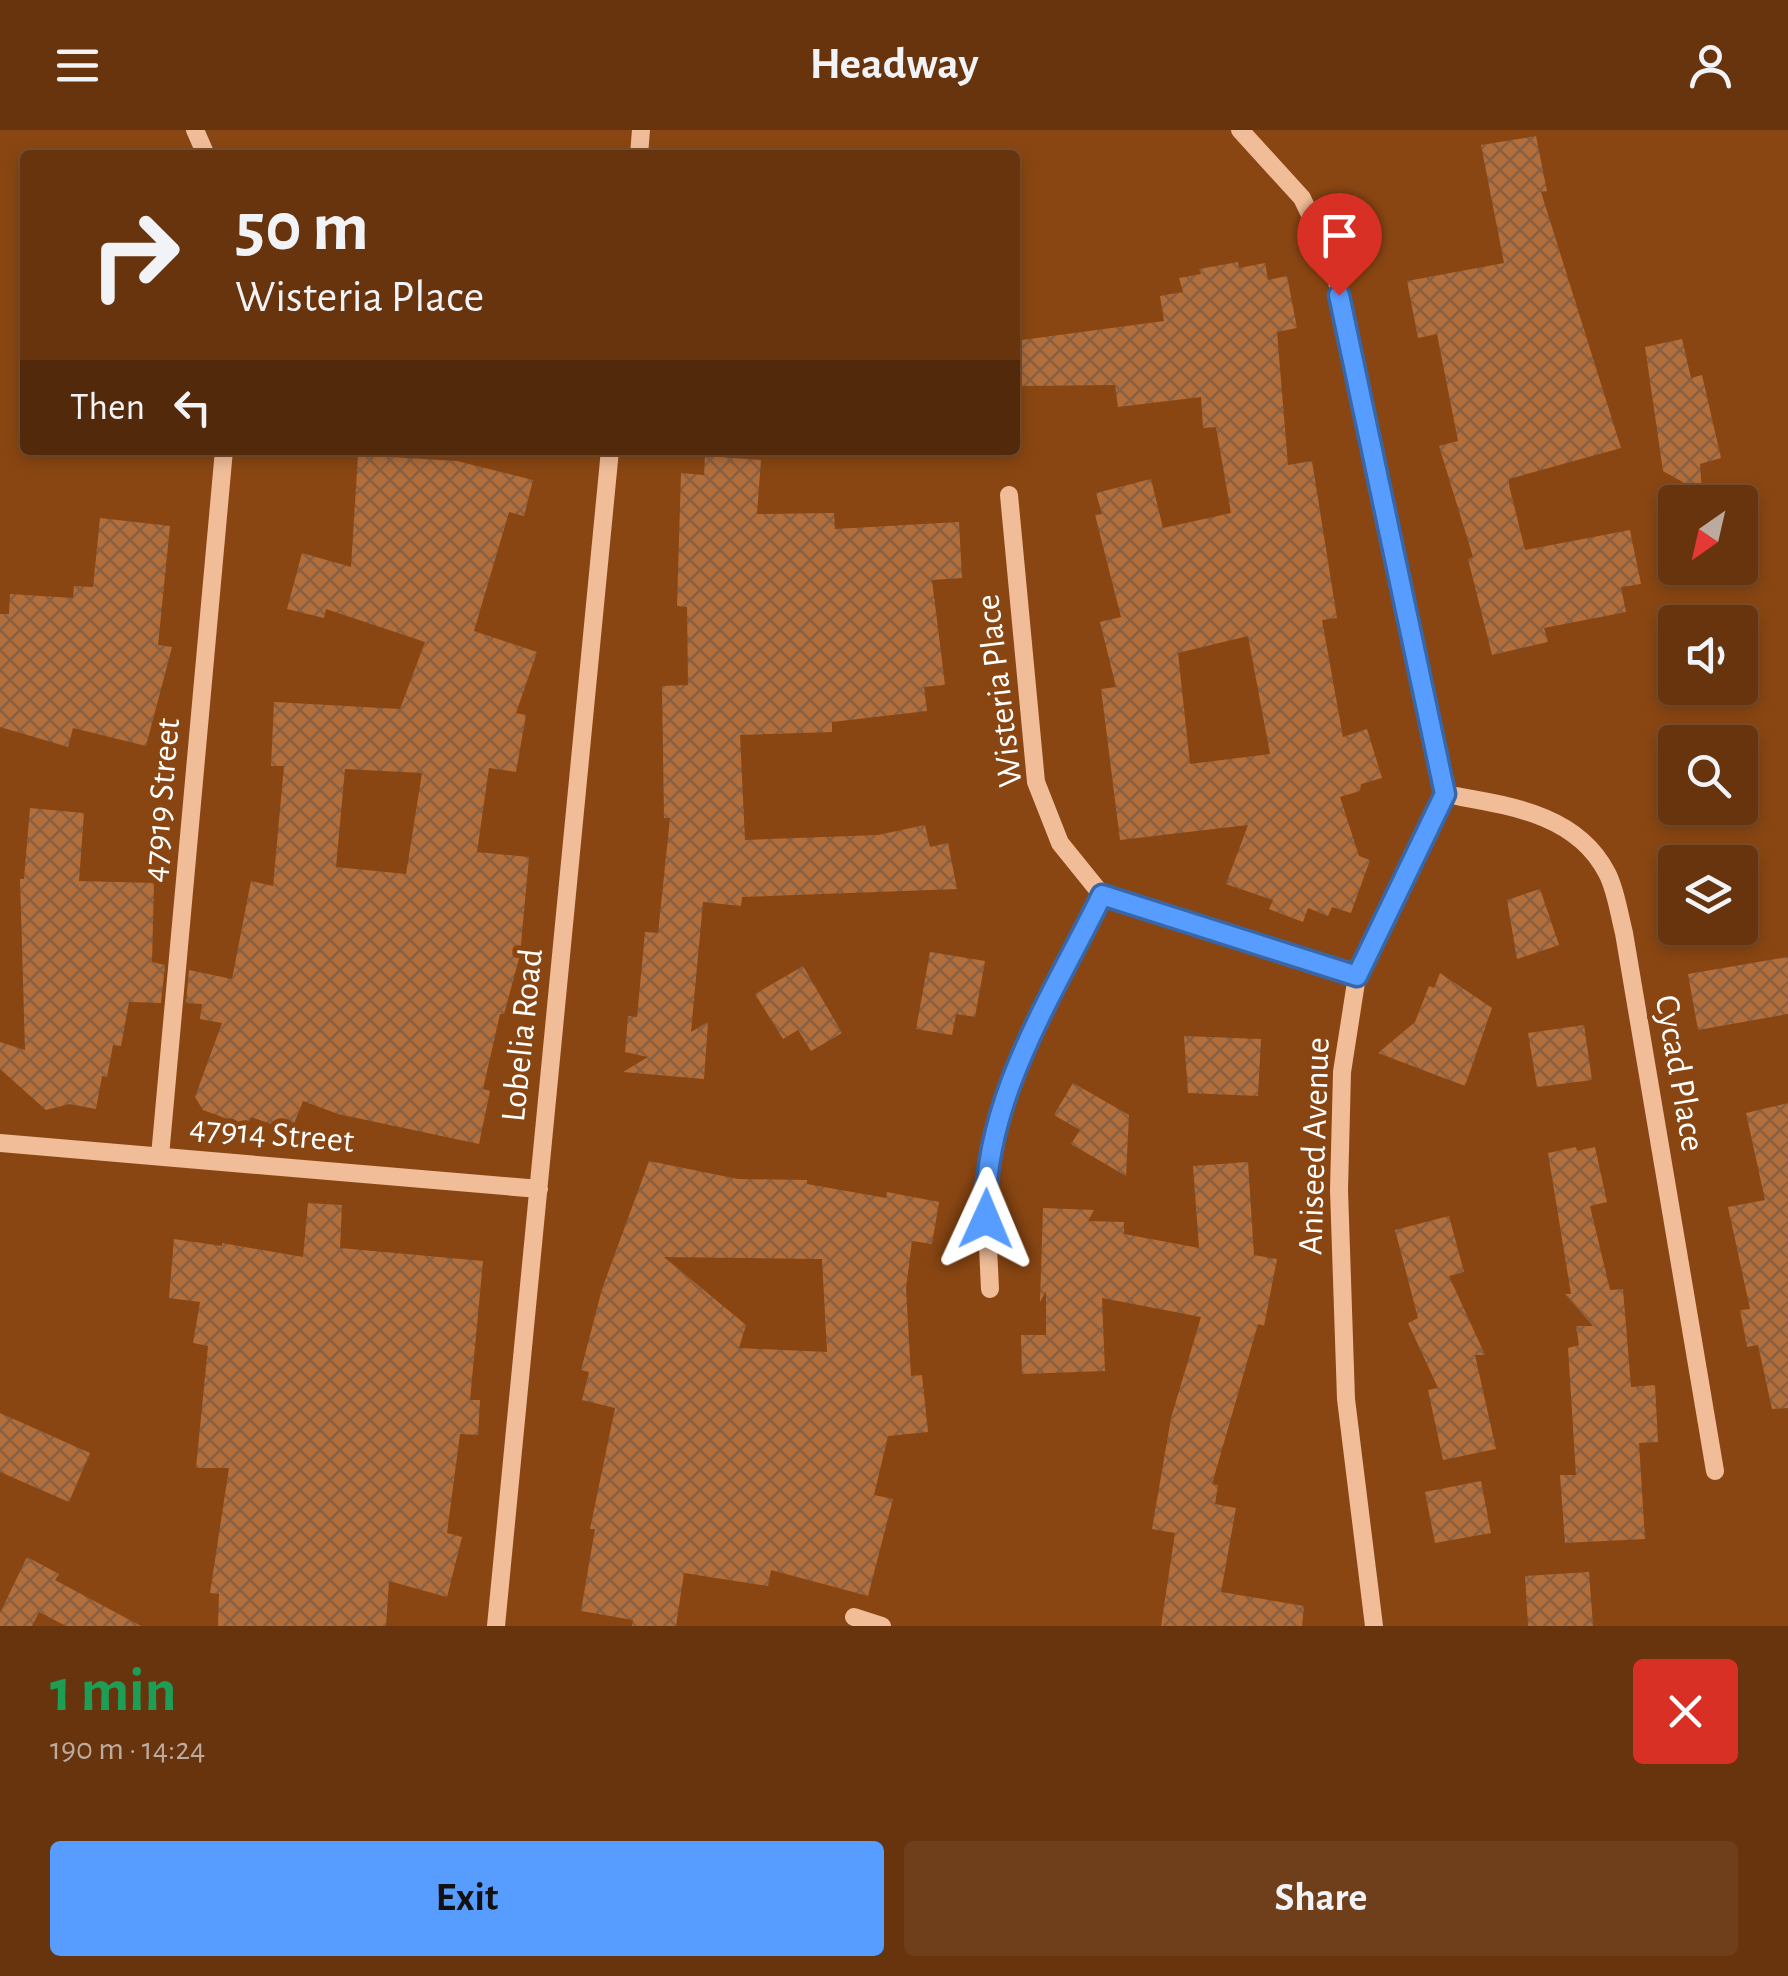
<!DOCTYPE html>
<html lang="en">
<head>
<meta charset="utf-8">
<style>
	body { margin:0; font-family:"Alegreya Sans",sans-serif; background:#6f3f1c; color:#f1f3f6; height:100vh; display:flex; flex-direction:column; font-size:38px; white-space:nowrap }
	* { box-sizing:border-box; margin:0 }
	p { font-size:32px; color:#bdaa9e }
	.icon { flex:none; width:55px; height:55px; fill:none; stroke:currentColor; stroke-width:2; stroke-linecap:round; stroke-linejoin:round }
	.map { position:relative; height:1496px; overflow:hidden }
	.side { display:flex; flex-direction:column; background:#67340e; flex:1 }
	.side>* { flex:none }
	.banner { position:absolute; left:20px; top:20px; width:1000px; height:305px; border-radius:10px; box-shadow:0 5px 15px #0003,0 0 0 2px #7a4f2e; background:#67340e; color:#f1f3f6; overflow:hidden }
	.needle { width:65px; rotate:214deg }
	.buttons { position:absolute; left:1658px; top:355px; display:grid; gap:20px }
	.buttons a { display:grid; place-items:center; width:100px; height:100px; border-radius:10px; background:#67340e; box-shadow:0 5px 15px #0003,0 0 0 2px #7a4f2e; font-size:50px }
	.pin { position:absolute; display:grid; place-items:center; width:85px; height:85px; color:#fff; margin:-102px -42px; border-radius:50% 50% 50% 0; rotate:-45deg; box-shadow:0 0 10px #0007 }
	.pin .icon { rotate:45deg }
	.me { position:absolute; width:110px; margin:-55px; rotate:1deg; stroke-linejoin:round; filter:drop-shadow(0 0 8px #0008) }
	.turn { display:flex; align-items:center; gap:35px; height:210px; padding:0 50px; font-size:45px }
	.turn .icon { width:130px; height:130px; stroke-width:2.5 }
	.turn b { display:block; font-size:70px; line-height:85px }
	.then { display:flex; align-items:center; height:95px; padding:0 50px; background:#0003; gap:20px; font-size:38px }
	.round { display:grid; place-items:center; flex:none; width:105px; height:105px; border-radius:10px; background:#6f3f1c }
	.headline { display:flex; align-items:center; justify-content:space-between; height:170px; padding:0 50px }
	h1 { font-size:60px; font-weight:700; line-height:75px; color:#1e9e55 }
	.button { display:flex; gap:20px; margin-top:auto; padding:20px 50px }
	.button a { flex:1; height:115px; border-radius:10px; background:#579dff; color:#111; font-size:40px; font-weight:700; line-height:115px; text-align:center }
	.button a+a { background:#6f3f1c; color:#f1f3f6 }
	header { display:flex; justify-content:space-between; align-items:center; height:130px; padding:0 50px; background:#67340e; font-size:45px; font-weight:700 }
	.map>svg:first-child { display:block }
</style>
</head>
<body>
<header><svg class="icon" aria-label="menu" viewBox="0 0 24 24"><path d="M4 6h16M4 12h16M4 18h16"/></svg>Headway<svg class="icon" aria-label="person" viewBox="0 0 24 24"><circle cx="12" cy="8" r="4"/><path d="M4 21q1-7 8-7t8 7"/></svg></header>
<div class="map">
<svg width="1788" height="1496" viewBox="0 0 1788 1496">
	<defs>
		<pattern id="building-cross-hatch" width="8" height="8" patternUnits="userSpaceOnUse" patternTransform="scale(2.5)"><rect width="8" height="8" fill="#b26e3b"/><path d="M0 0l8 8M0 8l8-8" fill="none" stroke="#896042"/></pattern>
	</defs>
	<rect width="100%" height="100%" fill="#894612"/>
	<path fill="url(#building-cross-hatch)" fill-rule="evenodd" d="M 1536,6 L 1547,61 L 1541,62 L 1621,318 L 1509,349 L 1509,355 L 1525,420 L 1630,400 L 1641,454 L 1621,457 L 1626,482 L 1544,498 L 1548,512 L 1492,525 L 1468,429 L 1473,427 L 1439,316 L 1458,311 L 1437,204 L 1418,208 L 1407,151 L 1504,133 L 1481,15 Z
		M 1238,132 L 1239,138 L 1265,133 L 1268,150 L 1287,146 L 1297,198 L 1277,202 L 1288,335 L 1312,331 L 1337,488 L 1322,490 L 1343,607 L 1367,599 L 1382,648 L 1361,654 L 1360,661 L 1340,667 L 1359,726 L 1370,730 L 1351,783 L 1332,777 L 1328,786 L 1308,778 L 1303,792 L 1269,779 L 1273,770 L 1226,754 L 1248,695 L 1120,710 L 1101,559 L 1116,557 L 1100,492 L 1121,487 L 1095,385 L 1102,384 L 1096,363 L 1151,349 L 1163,398 L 1231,383 L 1216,297 L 1203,298 L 1201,267 L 1118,277 L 1115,255 L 1015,256 L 1015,211 L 1164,191 L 1160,166 L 1183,162 L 1179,148 L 1201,144 L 1199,139 ZM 1248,506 L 1270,624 L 1190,634 L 1178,523 Z
		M 1682,209 L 1691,248 L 1702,245 L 1721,328 L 1700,334 L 1702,363 L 1663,341 L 1645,217 Z
		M 358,325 L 457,331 L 533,350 L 524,386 L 509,382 L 474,501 L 537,522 L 516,583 L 526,585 L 516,642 L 489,638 L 477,722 L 529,727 L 520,825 L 504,884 L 500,884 L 483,959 L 490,961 L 479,1014 L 338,984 L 303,971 L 291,1001 L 251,987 L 247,996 L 203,980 L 195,967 L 222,893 L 200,889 L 202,874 L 186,873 L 189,840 L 232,849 L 251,751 L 273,756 L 284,636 L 271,636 L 274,572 L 400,579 L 425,512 L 326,479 L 324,488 L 287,479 L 302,423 L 351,437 ZM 345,639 L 422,643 L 406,744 L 336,737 Z
		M 705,326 L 761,330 L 757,384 L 834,383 L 835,399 L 959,392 L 962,448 L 932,450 L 945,555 L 924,557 L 927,581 L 832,592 L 832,602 L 740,605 L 745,710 L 878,705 L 925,695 L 930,717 L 948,713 L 957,759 L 742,767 L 741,776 L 703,772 L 691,902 L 708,892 L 704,949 L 623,942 L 648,927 L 625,922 L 628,886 L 637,887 L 645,802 L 658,803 L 670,688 L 664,688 L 662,556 L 688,555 L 687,477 L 677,476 L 681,343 L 704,345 Z
		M 100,388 L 170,396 L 158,515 L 172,517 L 146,616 L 73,598 L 68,617 L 0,597 L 0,484 L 9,484 L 10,464 L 73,468 L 74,456 L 93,457 Z
		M 30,678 L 84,683 L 79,751 L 154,753 L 152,832 L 165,835 L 161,873 L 129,872 L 121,916 L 113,915 L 107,947 L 102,946 L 96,979 L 69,974 L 46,980 L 0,939 L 0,912 L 25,920 L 20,749 L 24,749 Z
		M 1540,759 L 1559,815 L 1517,829 L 1507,770 Z
		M 930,822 L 985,831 L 975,887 L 956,884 L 952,905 L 916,899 Z
		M 1788,827 L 1788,884 L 1698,900 L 1688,844 Z
		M 803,836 L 842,903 L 811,921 L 798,900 L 783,909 L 755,864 Z
		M 1440,843 L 1492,878 L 1465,956 L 1378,923 L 1415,892 L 1429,856 L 1434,858 Z
		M 1584,895 L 1592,950 L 1537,957 L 1528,903 Z
		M 1184,906 L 1261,909 L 1258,966 L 1188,963 Z
		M 1073,953 L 1129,985 L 1126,1046 L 1071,1014 L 1080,1000 L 1054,985 Z
		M 1788,973 L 1788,1278 L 1772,1279 L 1758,1215 L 1747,1217 L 1740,1180 L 1750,1179 L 1728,1077 L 1765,1070 L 1746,983 Z
		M 1576,1017 L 1577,1021 L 1595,1017 L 1607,1072 L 1590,1076 L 1610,1160 L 1623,1159 L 1631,1257 L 1655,1255 L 1658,1312 L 1639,1313 L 1645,1409 L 1565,1413 L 1560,1345 L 1576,1345 L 1568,1218 L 1579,1215 L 1576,1196 L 1593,1196 L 1565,1164 L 1571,1164 L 1548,1023 Z
		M 649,1031 L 738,1049 L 807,1050 L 807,1054 L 886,1068 L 887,1062 L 939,1072 L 932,1114 L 912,1111 L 906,1158 L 911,1246 L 922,1245 L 928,1302 L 888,1306 L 874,1365 L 893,1369 L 868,1466 L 771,1440 L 768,1456 L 684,1443 L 676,1496 L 632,1496 L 633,1490 L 581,1481 L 595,1399 L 590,1399 L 615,1278 L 582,1270 L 589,1242 L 581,1240 L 602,1159 ZM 664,1127 L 822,1129 L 827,1222 L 739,1218 L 746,1195 Z
		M 1248,1032 L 1254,1125 L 1277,1129 L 1264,1196 L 1258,1194 L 1212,1354 L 1218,1355 L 1215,1374 L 1236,1378 L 1221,1462 L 1304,1476 L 1302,1496 L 1161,1496 L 1175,1403 L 1152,1399 L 1171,1288 L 1201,1187 L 1102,1168 L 1105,1241 L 1022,1244 L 1021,1205 L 1046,1205 L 1046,1161 L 1040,1172 L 1043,1078 L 1094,1080 L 1088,1091 L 1124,1092 L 1124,1104 L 1199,1118 L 1193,1036 Z
		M 308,1073 L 342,1075 L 340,1118 L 483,1131 L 470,1270 L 480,1270 L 478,1305 L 460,1304 L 447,1403 L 462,1407 L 447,1467 L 389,1451 L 386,1496 L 218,1496 L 219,1464 L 210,1463 L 229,1338 L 196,1338 L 208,1216 L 193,1213 L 200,1172 L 169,1168 L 174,1109 L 222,1116 L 222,1113 L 303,1127 Z
		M 1449,1086 L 1464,1142 L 1449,1146 L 1485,1225 L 1475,1225 L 1496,1319 L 1443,1330 L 1428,1260 L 1438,1258 L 1408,1193 L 1418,1188 L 1395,1100 Z
		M 0,1283 L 90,1323 L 69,1372 L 0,1342 Z
		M 1481,1351 L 1491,1403 L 1435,1413 L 1425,1362 Z
		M 27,1427 L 59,1444 L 55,1450 L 141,1496 L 66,1496 L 39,1482 L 32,1496 L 0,1496 L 0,1483 Z
		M 1589,1442 L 1593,1496 L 1528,1496 L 1525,1446 Z"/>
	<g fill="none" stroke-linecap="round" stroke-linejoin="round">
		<path stroke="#f0bd98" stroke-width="18" d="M 195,0 L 206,25
			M 1240,0 L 1302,68 L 1333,133 L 1445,664 L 1357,846 L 1342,942 L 1339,1060 L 1346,1269 L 1374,1496
			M 639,25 L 641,0
			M 1009,365 L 1036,652 L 1060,713 L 1102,765 L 1357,846
			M 1445,664 C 1504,675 1576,682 1607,743 C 1616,760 1619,784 1624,803 L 1715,1341
			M 0,1013 L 539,1059
			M 160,1026 L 224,320
			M 990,1159 L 985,1054 L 1002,970 L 1102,765
			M 854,1487 L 882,1496
			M 496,1496 L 610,320"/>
	</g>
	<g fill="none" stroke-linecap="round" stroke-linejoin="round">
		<defs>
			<path id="route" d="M 986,1089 C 981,973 1053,865 1102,765 L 1357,846 L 1445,664 L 1339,165"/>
		</defs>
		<use href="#route" stroke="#3966a6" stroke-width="25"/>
		<use href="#route" stroke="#579dff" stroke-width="18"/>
	</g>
	<g text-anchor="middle" stroke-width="10" stroke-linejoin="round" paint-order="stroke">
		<g font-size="35" fill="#fff" stroke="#894612">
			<text transform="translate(998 561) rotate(-97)" y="12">Wisteria Place</text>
			<text transform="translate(160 670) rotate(-85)" y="12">47919 Street</text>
			<text transform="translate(521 905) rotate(-84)" y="12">Lobelia Road</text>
			<text transform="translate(1681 943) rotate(80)" y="12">Cycad Place</text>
			<text transform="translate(272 1003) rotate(5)" y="12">47914 Street</text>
			<text transform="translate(1313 1016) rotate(-88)" y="12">Aniseed Avenue</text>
		</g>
	</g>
</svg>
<div class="buttons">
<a><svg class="needle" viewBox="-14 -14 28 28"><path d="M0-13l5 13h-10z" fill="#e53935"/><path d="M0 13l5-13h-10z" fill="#bdaa9e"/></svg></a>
<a><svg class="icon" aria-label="sound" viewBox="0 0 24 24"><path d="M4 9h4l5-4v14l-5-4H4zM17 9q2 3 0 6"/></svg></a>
<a><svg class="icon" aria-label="search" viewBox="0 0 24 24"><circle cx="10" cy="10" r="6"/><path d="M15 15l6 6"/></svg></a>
<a><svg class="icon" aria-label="layers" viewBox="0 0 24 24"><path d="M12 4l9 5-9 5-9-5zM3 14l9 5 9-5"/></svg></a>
</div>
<div class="pin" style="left:1339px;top:165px;background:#d93025"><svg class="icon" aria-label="arrive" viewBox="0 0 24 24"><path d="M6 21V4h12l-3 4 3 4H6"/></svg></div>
<svg class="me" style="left:986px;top:1089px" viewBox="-20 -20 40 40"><path d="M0-17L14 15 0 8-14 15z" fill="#579dff" stroke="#fff" stroke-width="4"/></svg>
<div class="banner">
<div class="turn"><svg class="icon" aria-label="right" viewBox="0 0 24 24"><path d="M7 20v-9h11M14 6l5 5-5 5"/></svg><div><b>50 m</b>Wisteria Place</div></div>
<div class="then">Then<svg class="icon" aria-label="left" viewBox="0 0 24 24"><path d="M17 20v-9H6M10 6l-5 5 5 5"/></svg></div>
</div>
</div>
<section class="side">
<div class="headline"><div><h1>1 min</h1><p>190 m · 14:24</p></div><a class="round" style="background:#d93025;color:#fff"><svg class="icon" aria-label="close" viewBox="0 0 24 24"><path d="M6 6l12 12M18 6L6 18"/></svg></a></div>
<div class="button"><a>Exit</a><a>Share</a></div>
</section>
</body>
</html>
